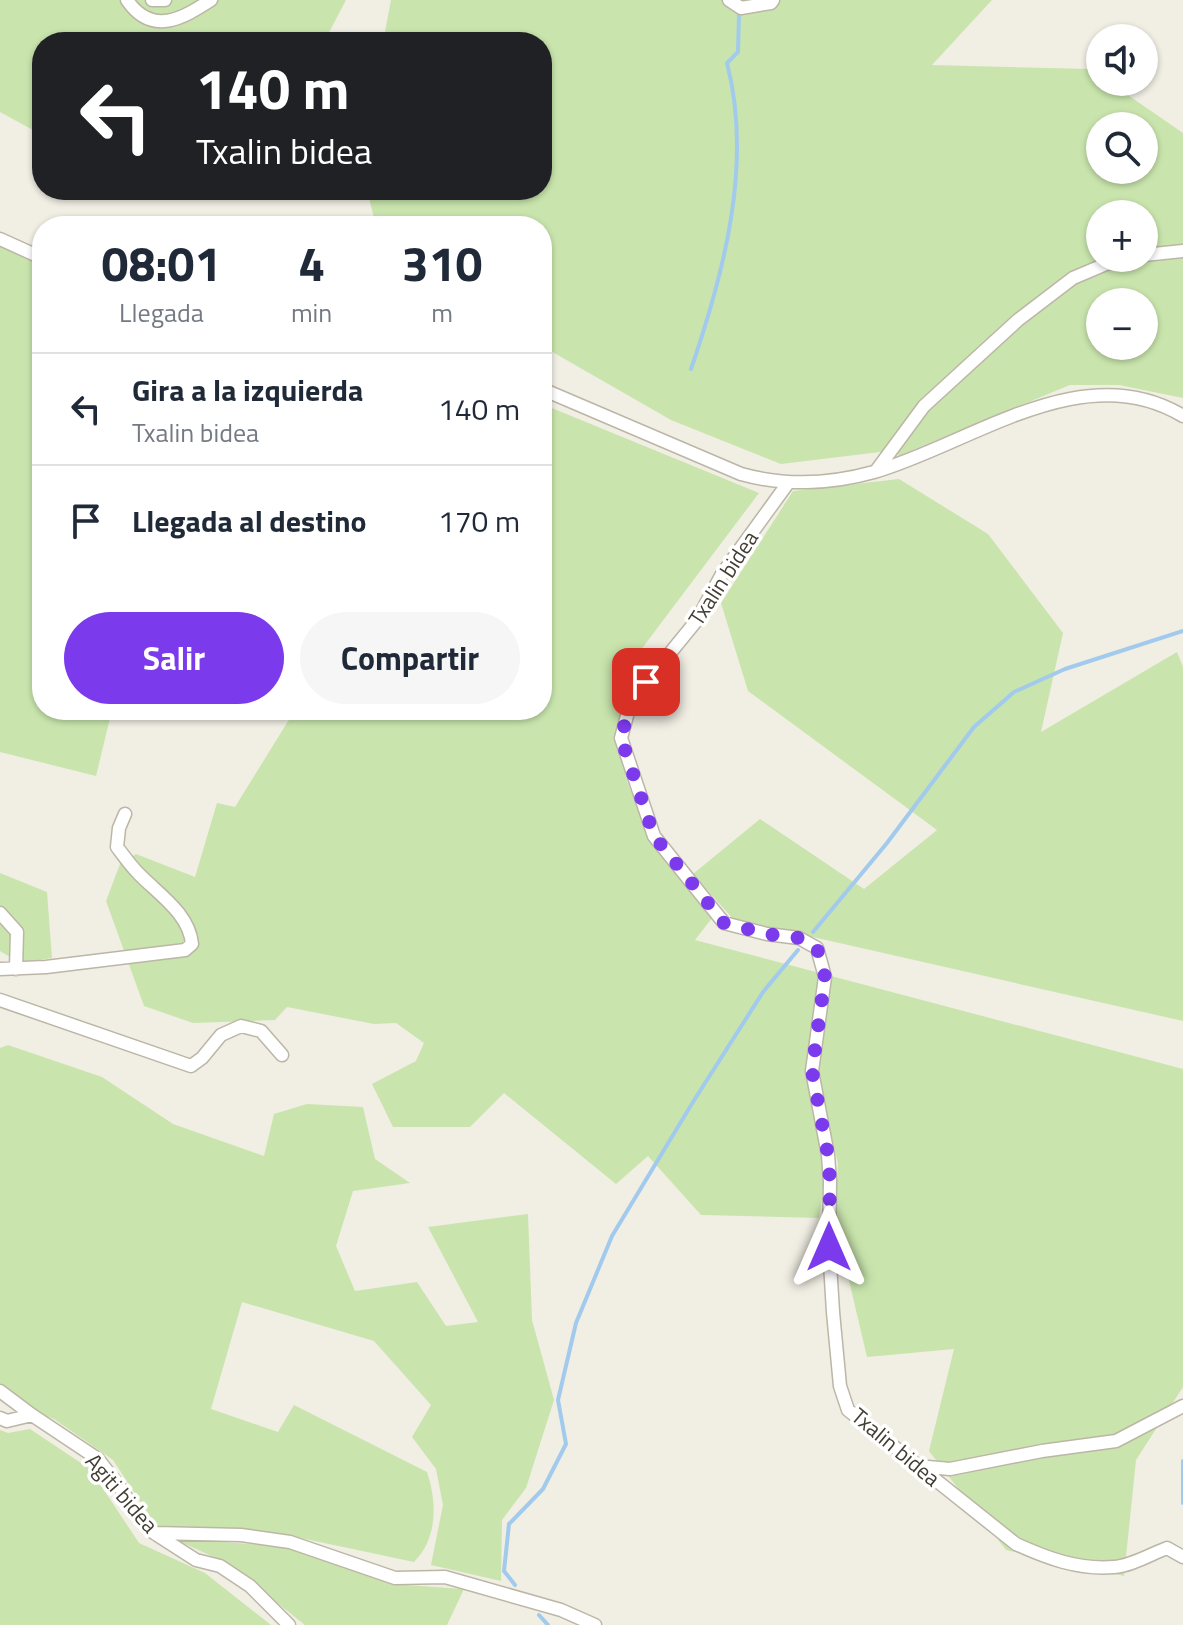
<!DOCTYPE html>
<html lang="es">
<head>
<meta charset="utf-8">
<style>
	body { margin:0; font-family:"Titillium Web",sans-serif; background:#f6f6f7; color:#1f2937; height:100vh; display:flex; flex-direction:column; font-size:30px; white-space:nowrap }
	* { box-sizing:border-box; margin:0 }
	p { font-size:26px; color:#747a83 }
	.icon { flex:none; width:44px; height:44px; fill:none; stroke:currentColor; stroke-width:2; stroke-linecap:round; stroke-linejoin:round }
	.map { position:relative; flex:1; overflow:hidden }
	.side { position:absolute; left:32px; top:216px; width:520px; height:504px; display:flex; flex-direction:column; background:#fff; border-radius:32px; box-shadow:0 2px 6px #0004 }
	.side>* { flex:none }
	.guide { position:absolute; left:32px; top:32px; width:520px; height:168px; border-radius:32px; box-shadow:0 2px 6px #0004; background:#202124; color:#fff; overflow:hidden }
	.fabs { position:absolute; left:1086px; top:24px; display:grid; gap:16px }
	.fabs a { display:grid; place-items:center; width:72px; height:72px; border-radius:50%; background:#fff; box-shadow:0 2px 6px #0004; font-size:40px }
	.pin { position:absolute; display:grid; place-items:center; width:68px; height:68px; color:#fff; margin:-34px; border-radius:16px; box-shadow:0 4px 12px #0006 }
	.me { position:absolute; width:88px; margin:-44px; rotate:0deg; stroke-linejoin:round; filter:drop-shadow(0 0 6px #0008) }
	.turn { display:flex; align-items:center; gap:28px; height:168px; padding:0 32px; font-size:36px }
	.turn .icon { width:104px; height:104px; stroke-width:2.5 }
	.turn b { display:block; font-size:56px; line-height:68px }
	.eta { display:flex; justify-content:space-evenly; align-items:center; height:136px; text-align:center }
	.eta b { font-size:48px; font-weight:700; line-height:56px }
	.primary-button { display:flex; gap:16px; margin-top:auto; padding:16px 32px }
	.primary-button a { flex:1; height:92px; border-radius:48px; background:#7c3aed; color:#fff; font-size:32px; font-weight:700; line-height:92px; text-align:center }
	.primary-button a+a { background:#f6f6f7; color:#1f2937 }
	ul { padding:0; list-style:none }
	li { display:flex; align-items:center; gap:24px; height:112px; padding:0 32px; border-top:2px solid #e0e1e3 }
	li div { flex:1 }
	li b { display:block; font-size:30px }
	li em { font-style:normal }
	.map>svg:first-child { display:block }
</style>
</head>
<body>
<div class="map">
<svg width="1183" height="1625" viewBox="0 0 1183 1625">
	<rect width="100%" height="100%" fill="#f1eee4"/>
	<path fill="#c9e5ad" fill-rule="evenodd" d="M 0,0 L 346,0 L 324,42 L 42,42 L 42,135 L 0,112 Z
		M 391,0 L 992,0 L 932,65 L 1090,69 L 1100,76 L 1100,82 L 1109,82 L 1183,133 L 1183,398 L 1119,385 L 1070,385 L 900,455 L 880,452 L 781,464 L 671,420 L 542,346 L 542,226 L 376,226 L 367,190 L 542,190 L 542,42 L 383,42 ZM 1100,126 L 1144,126 L 1144,170 L 1100,170 ZM 1100,214 L 1144,214 L 1144,258 L 1100,258 ZM 1100,302 L 1144,302 L 1144,346 L 1100,346 Z
		M 0,246 L 42,264 L 42,710 L 112,710 L 96,776 L 0,752 Z
		M 542,404 L 759,493 L 637,655 L 616,736 L 627,781 L 648,835 L 712,918 L 695,940 L 1183,1069 L 1183,1387 L 1136,1460 L 1124,1576 L 1006,1550 L 929,1451 L 954,1349 L 867,1357 L 834,1217 L 838,1164 L 821,1092 L 810,1096 C 824,1145 828,1167 819,1218 L 701,1215 L 648,1156 L 616,1184 L 504,1093 L 470,1127 L 393,1127 L 372,1084 L 416,1061 L 424,1043 L 396,1023 L 374,1024 L 287,1007 L 275,1020 L 193,1023 L 144,1006 L 106,901 L 120,864 L 136,854 L 195,877 L 217,803 L 235,807 L 295,710 L 542,710 Z
		M 899,479 L 988,534 L 1063,633 L 1041,732 L 1177,652 L 1183,667 L 1183,1021 L 733,919 L 693,874 L 760,819 L 864,889 L 937,830 L 748,691 L 721,603 L 793,491 Z
		M 0,873 L 47,892 L 52,958 L 20,963 L 0,951 Z
		M 8,1045 L 102,1077 L 173,1124 L 264,1156 L 274,1114 L 307,1104 L 363,1107 L 375,1159 L 410,1183 L 353,1191 L 336,1246 L 355,1291 L 417,1282 L 446,1326 L 478,1322 L 428,1227 L 528,1214 L 532,1320 L 554,1400 L 526,1488 L 502,1520 L 501,1581 L 431,1565 L 443,1505 L 436,1469 L 412,1437 L 431,1405 L 374,1341 L 242,1302 L 211,1409 L 278,1432 L 294,1405 L 427,1472 C 437,1502 438,1538 414,1562 L 296,1537 L 237,1528 L 157,1527 L 113,1460 L 54,1419 L 0,1398 L 0,1048 Z
		M 30,1429 L 90,1469 L 139,1543 L 205,1573 L 271,1625 L 0,1625 L 0,1430 L 8,1433 Z
		M 172,1538 L 289,1547 L 392,1584 L 464,1589 L 447,1625 L 305,1625 L 227,1563 Z"/>
	<g fill="none" stroke-linecap="round" stroke-linejoin="round">
		<path stroke="#a1caed" stroke-width="4" d="M 691,369 C 724,273 753,163 727,63 L 738,52 L 739,14
			M 813,932 L 887,843 L 974,727 L 1014,692 L 1065,669 L 1183,631
			M 1183,1461 L 1183,1503
			M 515,1585 L 504,1571 L 509,1524 L 543,1489 L 566,1444 L 558,1400 L 576,1323 L 612,1236 L 693,1102 L 763,992 L 798,950
			M 539,1615 L 548,1625"/>
		<defs>
			<path id="minor" d="M 127,0 C 152,37 183,18 211,0
				M 152,0 L 165,0
				M 729,0 L 741,8 L 771,3 L 773,0
				M 0,239 L 42,258
				M 1144,255 L 1183,251
				M 542,389 L 741,474 C 784,486 831,484 874,472 C 971,444 1083,355 1183,416
				M 876,471 L 924,406 L 1018,320 L 1073,278 L 1106,264 L 1133,258
				M 788,483 L 722,574 L 697,620 L 631,701 L 621,738 L 654,836 L 724,923 L 767,934 L 799,938 L 817,948 L 825,977 L 812,1071 L 828,1155 L 830,1181 L 829,1247 L 833,1312 L 840,1386 L 848,1410 L 1016,1544 C 1047,1558 1078,1570 1114,1567 C 1131,1566 1151,1554 1167,1548 L 1183,1557
				M 0,913 L 17,932 L 16,969
				M 0,969 L 46,967 L 185,950 L 192,944 C 189,913 158,894 138,873 C 130,865 124,856 117,847 L 119,828 L 125,814
				M 0,1000 L 191,1066 L 202,1058 L 221,1035 L 241,1026 L 261,1031 L 282,1055
				M 0,1391 L 32,1415
				M 0,1418 L 7,1421 L 32,1415 L 98,1459 L 122,1490 L 134,1511 L 154,1533 L 196,1560 L 220,1566 L 250,1586 L 289,1625
				M 917,1466 L 950,1469 L 1042,1451 L 1116,1441 L 1183,1406
				M 154,1533 L 241,1535 L 290,1542 L 395,1578 L 445,1577 L 561,1610 L 595,1625"/>
		</defs>
		<use href="#minor" stroke="#bcb6a7" stroke-width="15"/>
		<use href="#minor" stroke="#fff" stroke-width="12"/>
	</g>
	<g fill="none" stroke-linecap="round" stroke-linejoin="round">
		<path stroke="#7c3aed" stroke-width="14" stroke-dasharray="0 25.2" d="M 646,682 L 631,701 L 621,738 L 654,836 L 724,923 L 767,934 L 799,938 L 817,948 L 825,977 L 812,1071 L 828,1155 L 830,1181 L 829,1247"/>
	</g>
	<g text-anchor="middle" stroke-width="7" stroke-linejoin="round" paint-order="stroke">
		<g font-size="22" fill="#433e34" stroke="#fff">
			<text transform="translate(723 578) rotate(-57)" y="8">Txalin bidea</text>
			<text transform="translate(896 1447) rotate(40)" y="8">Txalin bidea</text>
			<text transform="translate(122 1493) rotate(49)" y="8">Agiti bidea</text>
		</g>
	</g>
</svg>
<div class="fabs">
<a><svg class="icon" aria-label="sound" viewBox="0 0 24 24"><path d="M4 9h4l5-4v14l-5-4H4zM17 9q2 3 0 6"/></svg></a>
<a><svg class="icon" aria-label="search" viewBox="0 0 24 24"><circle cx="10" cy="10" r="6"/><path d="M15 15l6 6"/></svg></a>
<a>+</a>
<a>−</a>
</div>
<div class="pin" style="left:646px;top:682px;background:#d93025"><svg class="icon" aria-label="arrive" viewBox="0 0 24 24"><path d="M6 21V4h12l-3 4 3 4H6"/></svg></div>
<svg class="me" style="left:829px;top:1247px" viewBox="-20 -20 40 40"><path d="M0-17L14 15 0 8-14 15z" fill="#7c3aed" stroke="#fff" stroke-width="4"/></svg>
<div class="guide">
<div class="turn"><svg class="icon" aria-label="left" viewBox="0 0 24 24"><path d="M17 20v-9H6M10 6l-5 5 5 5"/></svg><div><b>140 m</b>Txalin bidea</div></div>
</div>
<section class="side">
<div class="eta">
<div><b>08:01</b><p>Llegada</p></div>
<div><b>4</b><p>min</p></div>
<div><b>310</b><p>m</p></div>
</div>
<ul>
<li><svg class="icon" aria-label="left" viewBox="0 0 24 24"><path d="M17 20v-9H6M10 6l-5 5 5 5"/></svg><div><b>Gira a la izquierda</b><p>Txalin bidea</p></div><em>140 m</em></li>
<li><svg class="icon" aria-label="arrive" viewBox="0 0 24 24"><path d="M6 21V4h12l-3 4 3 4H6"/></svg><div><b>Llegada al destino</b></div><em>170 m</em></li>
</ul>
<div class="primary-button"><a>Salir</a><a>Compartir</a></div>
</section>
</div>
</body>
</html>
